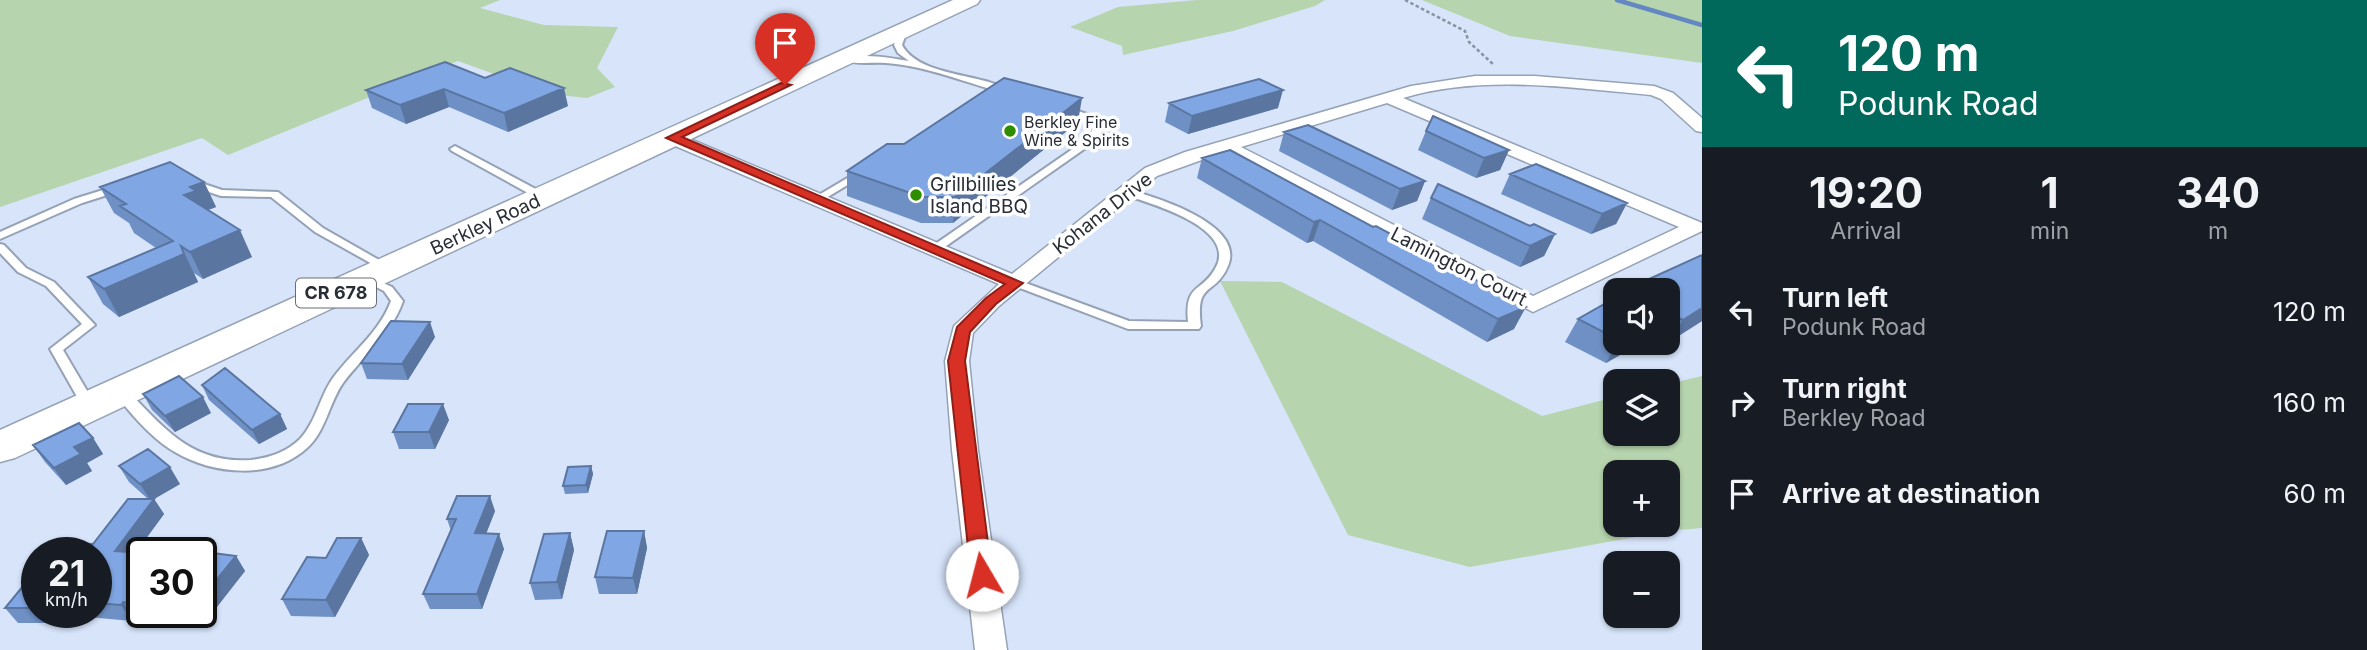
<!DOCTYPE html>
<html lang="en">
<head>
<meta charset="utf-8">
<style>
	body { margin:0; font-family:Inter,sans-serif; background:#20242c; color:#f1f3f6; height:100vh; display:flex; flex-direction:column; font-size:26px; white-space:nowrap }
	* { box-sizing:border-box; margin:0 }
	p { font-size:23px; color:#9ea1a6 }
	.icon { flex:none; width:38px; height:38px; fill:none; stroke:currentColor; stroke-width:2; stroke-linecap:round; stroke-linejoin:round }
	.map { position:relative; flex:1; overflow:hidden }
	.details { display:flex; flex-direction:column; background:#171b24; width:665px }
	.details>* { flex:none }
	.banner { background:#00695c; color:#fff; overflow:hidden }
	.controls { position:absolute; left:1603px; top:278px; display:grid; gap:14px }
	.controls a { display:grid; place-items:center; width:77px; height:77px; border-radius:14px; background:#171b24; box-shadow:0 2px 5px #0004; font-size:35px }
	.speed { position:absolute; left:21px; top:537px; display:flex; gap:14px; font-size:35px; font-weight:700; text-align:center }
	.speed>* { display:grid; place-content:center; width:91px; height:91px; border-radius:50%; background:#171b24; box-shadow:0 2px 5px #0004; line-height:1 }
	.speed small { font-size:18px; font-weight:400 }
	.speed .limit { border:4px solid #111; border-radius:10px; background:#fff; color:#111 }
	.pin { position:absolute; display:grid; place-items:center; width:60px; height:60px; color:#fff; margin:-72px -30px; border-radius:50% 50% 50% 0; rotate:-45deg; box-shadow:0 0 7px #0007 }
	.pin .icon { rotate:45deg }
	.me { position:absolute; width:77px; margin:-38px; rotate:352deg; stroke-linejoin:round; filter:drop-shadow(0 0 5px #0008) }
	.turn { display:flex; align-items:center; gap:24px; height:147px; padding:0 21px; font-size:32px }
	.turn .icon { width:91px; height:91px; stroke-width:2.5 }
	.turn b { display:block; font-size:49px; line-height:60px }
	.eta { display:flex; justify-content:space-evenly; align-items:center; height:119px; text-align:center }
	.eta b { font-size:42px; font-weight:700; line-height:49px }
	ul { padding:0; list-style:none }
	li { display:flex; align-items:center; gap:21px; height:91px; padding:0 21px }
	li div { flex:1 }
	li b { display:block; font-size:26px }
	li em { font-style:normal }
	main { display:flex; flex:1; min-height:0 }
	.map>svg:first-child { display:block }
</style>
</head>
<body>
<main>
<div class="map">
<svg width="1702" height="650" viewBox="0 0 1702 650">
	<rect width="100%" height="100%" fill="#d7e4fa"/>
	<path fill="#b6d4ae" fill-rule="evenodd" d="M 0,0 L 500,0 L 480,8 L 544,25 L 618,27 L 597,68 L 615,87 L 587,98 L 550,94 L 458,61 L 228,155 L 202,138 L 0,207 Z
		M 1197,0 L 1325,0 L 1315,6 L 1233,31 L 1123,55 L 1122,46 L 1070,27 L 1118,7 Z
		M 1422,0 L 1702,0 L 1702,63 L 1510,36 Z
		M 1220,281 L 1282,282 L 1542,416 L 1615,397 L 1615,434 L 1668,434 L 1668,384 L 1702,376 L 1702,528 L 1668,531 L 1470,567 L 1348,535 ZM 1668,472 L 1668,525 L 1615,525 L 1615,472 Z"/>
	<g fill="none" stroke-linecap="round" stroke-linejoin="round">
		<path stroke="#6287c2" stroke-width="4.5" d="M 1617,0 L 1702,25"/>
		<defs>
			<path id="lane" d="M 900,29 L 907,31 L 902,45 C 919,77 982,73 1011,91 L 1007,94 C 967,83 927,66 886,63 C 873,62 854,65 843,60 C 861,52 890,58 909,61 L 898,53 L 894,45 Z
				M 1061,107 L 1067,107 L 1095,117 L 1102,129 L 1097,140 L 939,251 L 931,251 L 930,249 L 931,247 L 1090,137 L 1092,129 L 1088,121 L 1061,111 Z
				M 455,146 L 547,195 L 548,197 L 543,200 L 539,199 L 452,151 L 450,149 Z
				M 861,170 L 864,171 L 864,175 L 821,201 L 817,202 L 812,199 Z
				M 192,180 L 222,190 L 278,192 L 323,228 L 393,268 L 391,270 L 383,270 L 315,232 L 271,197 L 221,196 L 188,185 L 188,181 Z
				M 119,185 L 123,186 L 123,190 L 82,203 L 0,239 L 0,232 L 74,199 Z
				M 1126,189 C 1155,197 1246,224 1228,266 C 1215,297 1195,280 1201,326 L 1199,329 L 1128,329 L 1012,285 L 1010,283 L 1016,280 L 1020,281 L 1129,321 L 1188,322 C 1184,282 1203,293 1216,267 C 1237,227 1149,203 1122,194 L 1121,192 Z
				M 0,244 L 4,245 L 26,268 L 54,282 L 95,325 L 63,350 L 96,406 L 94,409 L 84,409 L 50,349 L 82,324 L 46,286 L 18,272 L 0,253 Z
				M 368,276 L 392,287 L 403,301 C 391,335 364,355 343,383 C 329,403 326,431 307,448 C 272,480 214,475 175,452 C 152,439 130,413 114,392 L 116,389 L 126,389 C 164,428 191,464 251,460 C 269,458 287,452 300,439 C 316,422 320,396 333,378 C 353,351 379,333 391,301 L 384,291 L 364,281 L 362,279 Z"/>
			<path id="street" d="M 1475,76 L 1535,76 L 1654,86 L 1673,93 L 1702,118 L 1702,132 L 1696,131 L 1661,99 L 1651,95 C 1570,88 1484,74 1403,98 L 1702,223 L 1702,231 L 1533,312 L 1224,152 L 1157,176 L 999,306 L 973,333 L 969,361 L 978,450 L 1007,650 L 975,650 L 952,450 L 945,361 L 954,326 L 999,284 L 666,142 L 663,138 L 666,134 L 678,134 L 1012,274 L 1145,168 L 1185,152 L 1411,86 ZM 1387,103 L 1679,227 L 1533,296 L 1241,147 Z"/>
			<path id="primary" d="M 953,0 L 980,0 L 977,4 L 15,458 L 0,462 L 0,430 Z"/>
		</defs>
		<use href="#lane" stroke="#95a2b6" stroke-width="4"/>
		<use href="#street" stroke="#95a2b6" stroke-width="3"/>
		<use href="#primary" stroke="#95a2b6" stroke-width="3"/>
		<path stroke="#8993a2" stroke-width="2.5" stroke-dasharray="3.5 2.5" stroke-linecap="butt" d="M 1405,0 L 1465,31 L 1469,42 L 1494,65"/>
		<use href="#lane" fill="#fff" fill-rule="evenodd"/>
		<use href="#street" fill="#fff" fill-rule="evenodd"/>
		<use href="#primary" fill="#fff" fill-rule="evenodd"/>
	</g>
	<path fill="#6e90c4" d="M 485,78 L 568,106 L 508,132 L 449,107 L 406,124 L 372,108 L 366,90 Z
		M 1169,103 L 1278,108 L 1188,134 L 1165,122 Z
		M 1078,122 L 953,223 L 921,223 L 847,196 L 847,171 L 904,144 Z
		M 1426,131 L 1509,150 L 1500,170 L 1476,178 L 1418,150 Z
		M 1284,132 L 1425,181 L 1417,201 L 1392,210 L 1279,151 Z
		M 1230,150 L 1514,329 L 1487,342 L 1313,241 L 1307,243 L 1197,178 L 1202,158 Z
		M 1510,174 L 1627,203 L 1616,224 L 1591,234 L 1501,194 Z
		M 204,182 L 216,207 L 208,210 L 252,257 L 203,279 L 194,273 L 198,282 L 119,317 L 103,304 L 88,277 L 156,248 L 134,233 L 129,223 L 114,213 L 100,187 Z
		M 1431,198 L 1530,226 L 1555,234 L 1544,256 L 1520,267 L 1422,219 Z
		M 1702,255 L 1702,321 L 1669,342 L 1668,290 Z
		M 1615,298 L 1615,343 L 1641,343 L 1606,363 L 1565,342 L 1578,319 Z
		M 435,337 L 408,380 L 367,379 L 361,363 Z
		M 202,385 L 280,414 L 287,429 L 259,444 L 209,400 Z
		M 143,394 L 211,413 L 175,432 L 152,410 Z
		M 449,420 L 435,449 L 399,449 L 393,432 Z
		M 93,438 L 103,454 L 87,463 L 92,471 L 66,485 L 45,462 L 33,445 Z
		M 119,466 L 180,484 L 154,499 L 164,514 L 136,552 L 142,553 L 142,612 L 201,612 L 236,556 L 245,571 L 202,626 L 134,618 L 132,621 L 65,615 L 59,623 L 18,623 L 5,608 L 37,569 L 37,612 L 96,612 L 96,553 L 93,544 L 148,499 L 129,482 Z
		M 591,466 L 593,474 L 588,493 L 565,494 L 563,486 Z
		M 495,511 L 486,534 L 504,549 L 482,609 L 430,609 L 423,594 L 451,531 L 447,519 Z
		M 644,531 L 647,548 L 637,594 L 599,594 L 595,577 Z
		M 570,533 L 574,550 L 562,599 L 535,600 L 530,583 Z
		M 361,538 L 369,555 L 335,617 L 291,616 L 282,599 L 326,558 Z"/>
	<path fill="#5a75a0" d="M 564,88 L 568,106 L 508,132 L 504,113 Z
		M 444,89 L 449,107 L 406,124 L 400,105 Z
		M 1283,90 L 1278,108 L 1188,134 L 1192,116 Z
		M 1082,98 L 1078,122 L 953,223 L 955,197 Z
		M 1509,150 L 1500,170 L 1476,178 L 1484,158 Z
		M 1425,181 L 1417,201 L 1392,210 L 1400,189 Z
		M 204,182 L 216,207 L 205,211 L 184,195 L 190,187 Z
		M 1627,203 L 1616,224 L 1591,234 L 1602,214 Z
		M 1320,220 L 1313,241 L 1307,243 L 1314,222 Z
		M 240,230 L 252,257 L 203,279 L 190,252 Z
		M 1555,234 L 1544,256 L 1520,267 L 1530,246 Z
		M 181,246 L 198,282 L 119,317 L 104,289 Z
		M 1526,307 L 1514,329 L 1487,342 L 1498,319 Z
		M 1702,308 L 1702,321 L 1669,342 L 1683,320 Z
		M 430,322 L 435,337 L 408,380 L 402,364 Z
		M 1617,343 L 1641,343 L 1606,363 Z
		M 203,397 L 211,413 L 175,432 L 165,416 Z
		M 443,404 L 449,420 L 435,449 L 429,432 Z
		M 280,414 L 287,429 L 259,444 L 252,430 Z
		M 93,438 L 103,454 L 87,463 L 92,471 L 66,485 L 54,468 L 74,447 Z
		M 591,466 L 593,474 L 588,493 L 586,485 Z
		M 170,467 L 180,484 L 154,499 L 164,514 L 126,566 L 115,551 L 151,501 L 140,484 Z
		M 490,496 L 495,511 L 480,549 L 475,533 Z
		M 644,531 L 647,548 L 637,594 L 633,578 Z
		M 570,533 L 574,550 L 562,599 L 557,582 Z
		M 499,534 L 504,549 L 482,609 L 477,594 Z
		M 361,538 L 369,555 L 335,617 L 326,600 Z
		M 236,556 L 245,571 L 202,626 L 193,612 L 201,612 L 201,599 Z
		M 123,602 L 134,618 L 132,621 L 121,605 Z
		M 50,612 L 63,612 L 65,615 L 59,623 Z"/>
	<path fill="#80a7e4" stroke="#5a75a0" stroke-width="2" d="M 445,62 L 485,78 L 510,68 L 564,88 L 504,113 L 444,89 L 400,105 L 366,90 Z
		M 1004,78 L 1082,98 L 955,197 L 922,197 L 847,171 L 887,144 L 904,144 Z
		M 1259,79 L 1283,90 L 1192,116 L 1169,103 Z
		M 1433,116 L 1509,150 L 1484,158 L 1426,131 Z
		M 1308,125 L 1425,181 L 1400,189 L 1284,132 Z
		M 1230,150 L 1373,227 L 1376,226 L 1526,307 L 1498,319 L 1320,220 L 1314,222 L 1202,158 Z
		M 170,162 L 204,182 L 190,187 L 196,191 L 184,195 L 240,230 L 190,252 L 181,246 L 184,254 L 104,289 L 88,277 L 173,241 L 120,206 L 126,204 L 100,187 Z
		M 1536,164 L 1627,203 L 1602,214 L 1510,174 Z
		M 1438,184 L 1530,226 L 1534,224 L 1555,234 L 1530,246 L 1431,198 Z
		M 1702,255 L 1702,308 L 1683,320 L 1668,313 L 1668,290 L 1628,290 L 1647,280 Z
		M 1615,298 L 1615,338 L 1578,319 Z
		M 391,321 L 430,322 L 402,364 L 361,363 Z
		M 225,368 L 280,414 L 252,430 L 202,385 Z
		M 179,376 L 203,397 L 165,416 L 143,394 Z
		M 408,404 L 443,404 L 429,432 L 393,432 Z
		M 79,423 L 93,438 L 74,447 L 81,454 L 54,468 L 33,445 Z
		M 148,449 L 170,467 L 140,484 L 119,466 Z
		M 591,466 L 586,485 L 563,486 L 568,467 Z
		M 457,496 L 490,496 L 475,533 L 499,534 L 477,594 L 423,594 L 456,519 L 447,519 Z
		M 128,499 L 154,499 L 115,551 L 145,553 L 142,553 L 142,605 L 123,602 L 121,605 L 96,603 L 96,553 L 56,553 L 65,543 L 93,544 Z
		M 607,531 L 644,531 L 633,578 L 595,577 Z
		M 570,533 L 557,582 L 530,583 L 544,534 Z
		M 337,538 L 361,538 L 326,600 L 282,599 L 307,557 L 326,558 Z
		M 197,551 L 236,556 L 201,599 L 201,553 L 196,553 Z
		M 37,569 L 37,608 L 5,608 Z"/>
	<path fill="#d93025" stroke="#8d1f18" stroke-width="2" d="M 781,83 L 791,85 L 682,137 L 1023,283 L 996,304 L 970,332 L 965,361 L 992,575 L 989,581 L 982,583 L 974,581 L 971,575 L 948,361 L 957,327 L 986,298 L 1005,284 L 666,138 Z"/>
	<g fill="#2f8e00" stroke="#fff" stroke-width="2.5">
		<circle cx="1010" cy="131" r="7"/>
		<circle cx="916" cy="195" r="7"/>
	</g>
	<g text-anchor="middle" stroke-width="7" stroke-linejoin="round" paint-order="stroke">
		<g font-size="16" fill="#292e36" stroke="#fff" text-anchor="start">
			<text x="1024" y="128">Berkley Fine<tspan x="1024" dy="18">Wine &amp; Spirits</tspan></text>
		</g>
		<rect fill="#fff" stroke="#696d72" stroke-width="2" x="296" y="278.5" width="80" height="29" rx="5"/>
		<g font-size="18" font-weight="bold" fill="#292e36">
			<text x="336" y="299">CR 678</text>
		</g>
		<g font-size="19" fill="#292e36" stroke="#fff" text-anchor="start">
			<text x="930" y="191">Grillbillies<tspan x="930" dy="22">Island BBQ</tspan></text>
		</g>
		<g font-size="19" fill="#292e36" stroke="#fff">
			<text transform="translate(1102 213) rotate(-38)" y="7">Kohana Drive</text>
			<text transform="translate(485 224) rotate(-25)" y="7">Berkley Road</text>
			<text transform="translate(1459 266) rotate(27)" y="7">Lamington Court</text>
		</g>
	</g>
</svg>
<div class="controls">
<a><svg class="icon" aria-label="sound" viewBox="0 0 24 24"><path d="M4 9h4l5-4v14l-5-4H4zM17 9q2 3 0 6"/></svg></a>
<a><svg class="icon" aria-label="layers" viewBox="0 0 24 24"><path d="M12 4l9 5-9 5-9-5zM3 14l9 5 9-5"/></svg></a>
<a>+</a>
<a>−</a>
</div>
<div class="speed"><div>21<small>km/h</small></div><div class="limit">30</div></div>
<div class="pin" style="left:785px;top:85px;background:#d93025"><svg class="icon" aria-label="arrive" viewBox="0 0 24 24"><path d="M6 21V4h12l-3 4 3 4H6"/></svg></div>
<svg class="me" style="left:982px;top:575px" viewBox="-20 -20 40 40"><circle r="19" fill="#fff"/><path d="M0-13L10 11 0 6-10 11z" fill="#d93025"/></svg>
</div>
<section class="details">
<div class="banner">
<div class="turn"><svg class="icon" aria-label="left" viewBox="0 0 24 24"><path d="M17 20v-9H6M10 6l-5 5 5 5"/></svg><div><b>120 m</b>Podunk Road</div></div>
</div>
<div class="eta">
<div><b>19:20</b><p>Arrival</p></div>
<div><b>1</b><p>min</p></div>
<div><b>340</b><p>m</p></div>
</div>
<ul>
<li><svg class="icon" aria-label="left" viewBox="0 0 24 24"><path d="M17 20v-9H6M10 6l-5 5 5 5"/></svg><div><b>Turn left</b><p>Podunk Road</p></div><em>120 m</em></li>
<li><svg class="icon" aria-label="right" viewBox="0 0 24 24"><path d="M7 20v-9h11M14 6l5 5-5 5"/></svg><div><b>Turn right</b><p>Berkley Road</p></div><em>160 m</em></li>
<li><svg class="icon" aria-label="arrive" viewBox="0 0 24 24"><path d="M6 21V4h12l-3 4 3 4H6"/></svg><div><b>Arrive at destination</b></div><em>60 m</em></li>
</ul>
</section>
</main>
</body>
</html>
